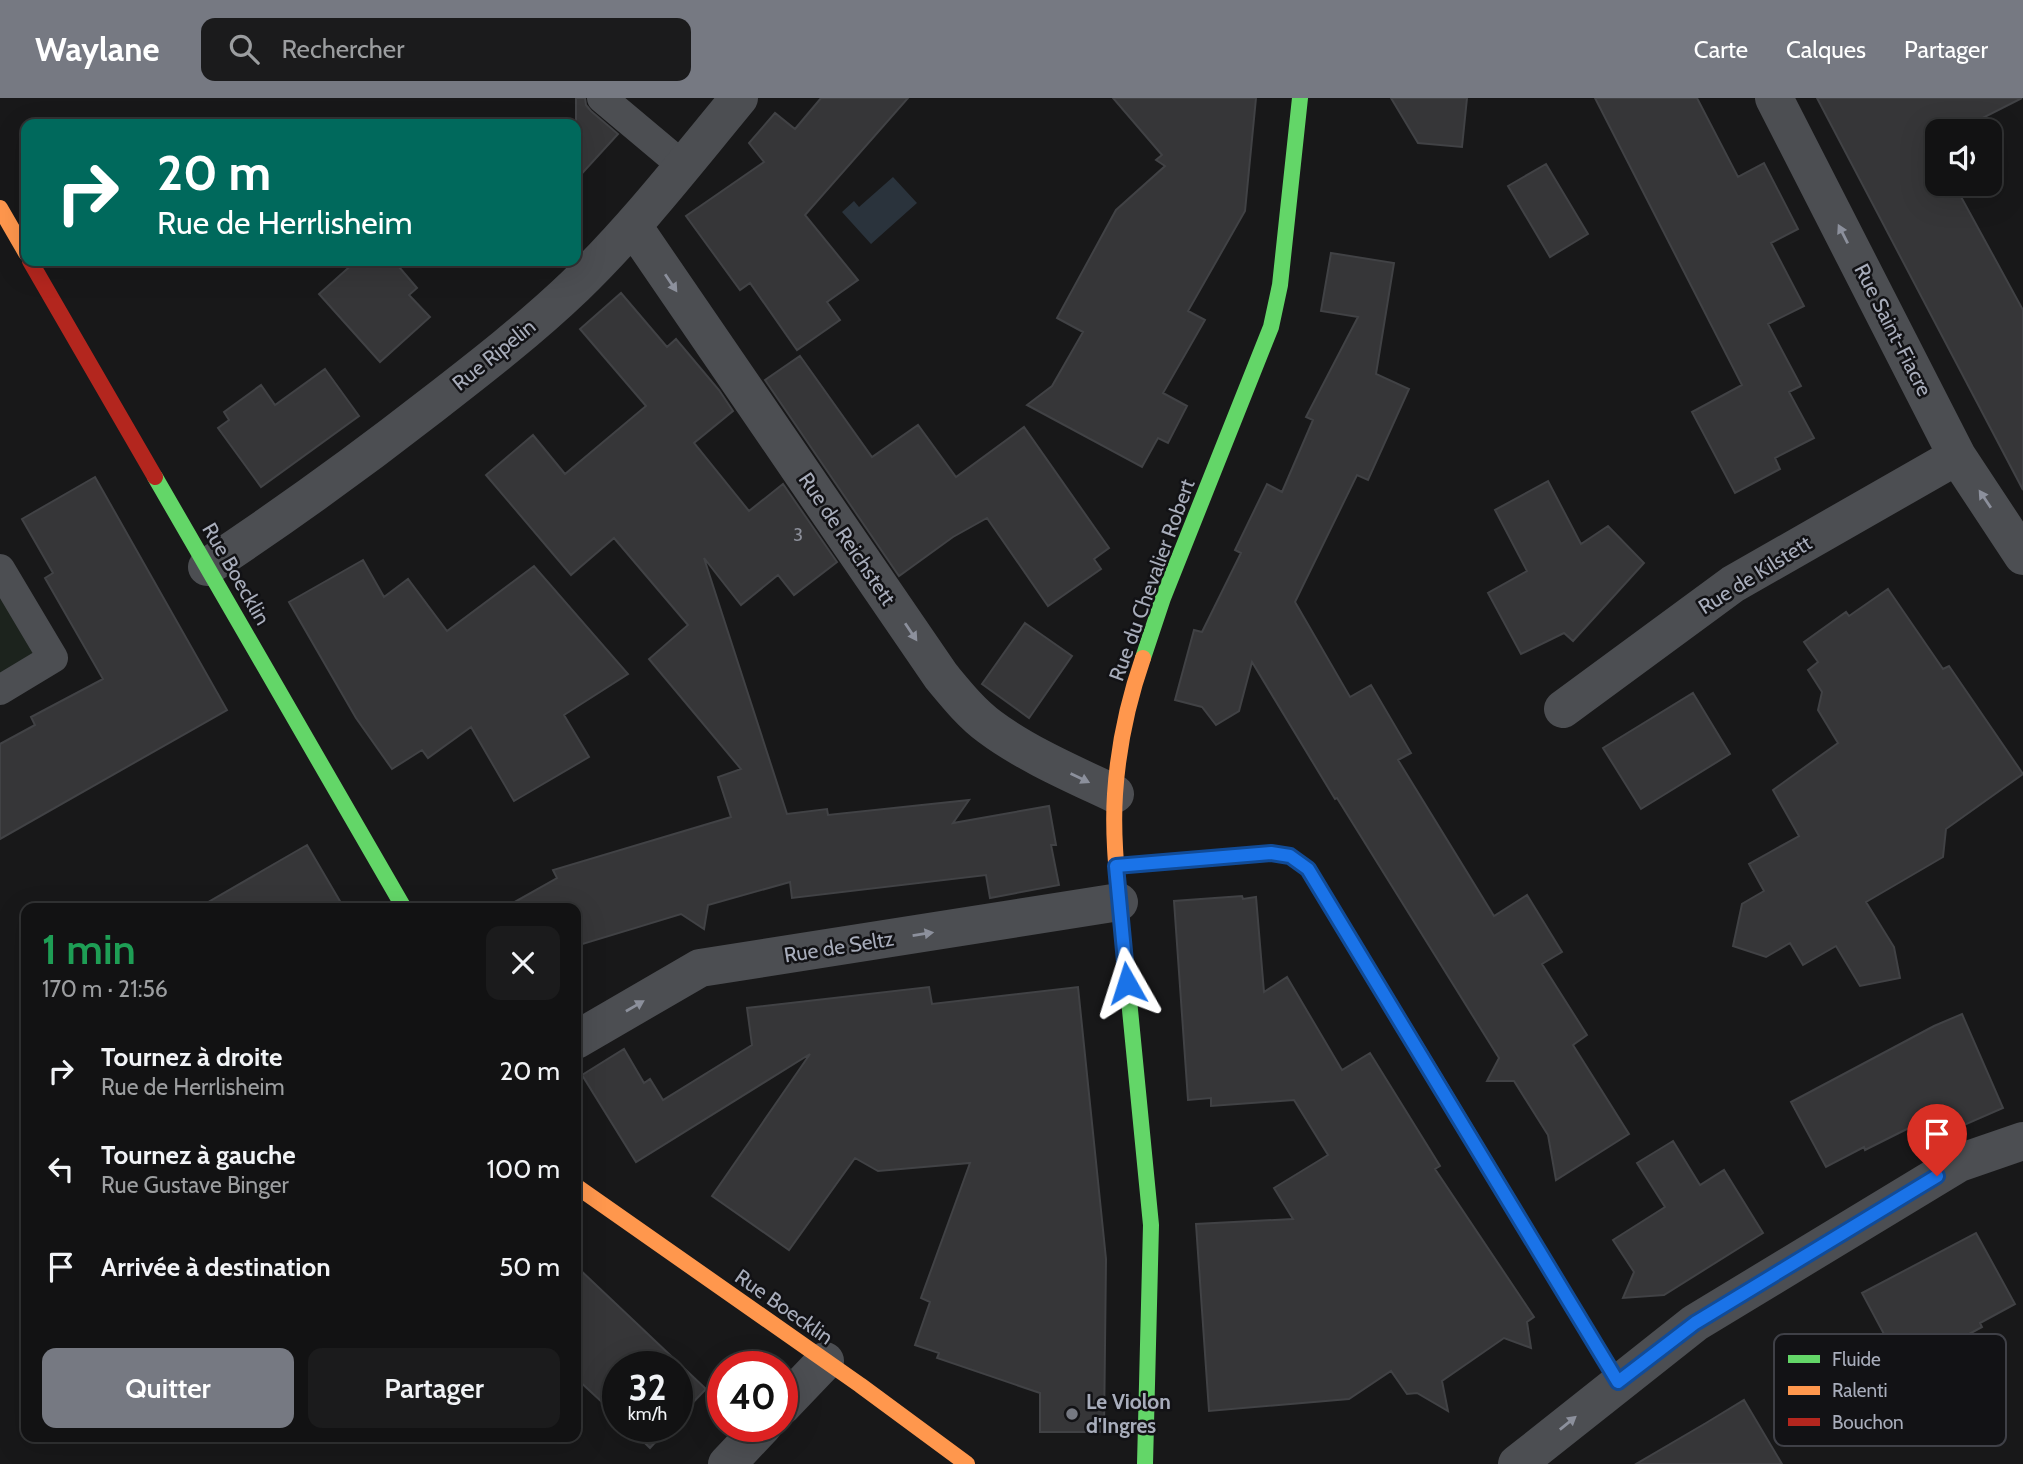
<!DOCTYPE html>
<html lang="fr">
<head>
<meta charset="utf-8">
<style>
	body { margin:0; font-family:Cabin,sans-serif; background:#1b1b1c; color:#f1f3f6; height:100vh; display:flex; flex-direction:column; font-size:26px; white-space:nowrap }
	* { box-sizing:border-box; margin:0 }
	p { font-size:23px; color:#9c9ea0 }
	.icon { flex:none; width:38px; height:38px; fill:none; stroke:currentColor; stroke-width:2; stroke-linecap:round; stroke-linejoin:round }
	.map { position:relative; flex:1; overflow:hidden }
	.sheet { position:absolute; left:21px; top:805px; width:560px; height:539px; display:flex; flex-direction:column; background:#121213; border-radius:14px; box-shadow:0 7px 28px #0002,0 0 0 2px #313233 }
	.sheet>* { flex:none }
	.top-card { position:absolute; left:21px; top:21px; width:560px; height:147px; border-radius:14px; box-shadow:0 7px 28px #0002,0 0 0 2px #313233; background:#00695c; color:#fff; overflow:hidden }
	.buttons { position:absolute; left:1925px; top:21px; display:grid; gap:14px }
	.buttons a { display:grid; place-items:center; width:77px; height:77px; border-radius:14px; background:#121213; box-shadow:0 7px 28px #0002,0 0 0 2px #313233; font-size:35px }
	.speed { position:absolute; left:602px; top:1253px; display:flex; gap:14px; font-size:35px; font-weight:700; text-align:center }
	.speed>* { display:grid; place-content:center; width:91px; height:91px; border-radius:50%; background:#121213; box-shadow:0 7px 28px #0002,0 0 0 2px #313233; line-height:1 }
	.speed small { font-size:18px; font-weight:400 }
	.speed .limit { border:10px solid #d22; background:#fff; color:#111 }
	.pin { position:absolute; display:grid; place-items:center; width:60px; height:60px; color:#fff; margin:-72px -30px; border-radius:50% 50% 50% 0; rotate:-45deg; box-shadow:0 0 7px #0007 }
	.pin .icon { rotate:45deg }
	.me { position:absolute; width:77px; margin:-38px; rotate:354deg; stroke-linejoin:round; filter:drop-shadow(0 0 5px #0008) }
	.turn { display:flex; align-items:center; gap:24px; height:147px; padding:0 21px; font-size:32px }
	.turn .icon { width:91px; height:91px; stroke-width:2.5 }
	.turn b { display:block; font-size:49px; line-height:60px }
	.round { display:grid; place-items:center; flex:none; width:74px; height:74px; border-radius:14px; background:#1b1b1c }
	.head { display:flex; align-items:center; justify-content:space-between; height:119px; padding:0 21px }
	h1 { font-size:42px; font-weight:600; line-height:52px; color:#1e9e55 }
	.cta { display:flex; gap:14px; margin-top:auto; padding:14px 21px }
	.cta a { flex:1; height:80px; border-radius:14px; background:#767982; color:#fff; font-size:28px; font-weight:600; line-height:80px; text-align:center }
	.cta a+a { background:#1b1b1c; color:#f1f3f6 }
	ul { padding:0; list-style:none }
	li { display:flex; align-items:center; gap:21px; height:98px; padding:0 21px }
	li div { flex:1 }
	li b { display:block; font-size:26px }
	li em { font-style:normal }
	header { display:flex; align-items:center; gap:42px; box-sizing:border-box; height:98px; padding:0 35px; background:#767982; color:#fff }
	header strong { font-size:33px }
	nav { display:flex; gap:38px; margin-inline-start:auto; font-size:24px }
	.search { width:490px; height:63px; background:#1b1b1c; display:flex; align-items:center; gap:18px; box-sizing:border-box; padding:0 24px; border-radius:14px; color:#9c9ea0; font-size:26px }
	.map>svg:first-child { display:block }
</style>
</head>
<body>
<header>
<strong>Waylane</strong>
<div class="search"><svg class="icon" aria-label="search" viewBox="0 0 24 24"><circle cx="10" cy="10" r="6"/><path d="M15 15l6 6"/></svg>Rechercher</div>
<nav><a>Carte</a><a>Calques</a><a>Partager</a></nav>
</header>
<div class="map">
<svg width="2023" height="1366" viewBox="0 0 2023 1366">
	<rect width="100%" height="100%" fill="#181819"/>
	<path fill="#1c231d" d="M 0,495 L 36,556 L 0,579 Z"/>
	<path fill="#2a333c" d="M 893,79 L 917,105 L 871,146 L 842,114 L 854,103 L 859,109 Z"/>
	<path fill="#363638" stroke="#414245" stroke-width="2" d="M 576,0 L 585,0 L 586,7 L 591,13 L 618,36 L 576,82 Z
		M 821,0 L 908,0 L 805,117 L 858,182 L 827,204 L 840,222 L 797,252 L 750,185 L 740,192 L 686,118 L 764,64 L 749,45 L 775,15 L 795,31 Z
		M 1113,0 L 1256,0 L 1245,113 L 1188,213 L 1205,222 L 1163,295 L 1187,308 L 1168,345 L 1158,340 L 1142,369 L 1027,307 L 1052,288 L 1083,234 L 1057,220 L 1116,112 L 1165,68 L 1156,62 L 1162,57 Z
		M 1391,0 L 1467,0 L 1462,49 L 1418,45 Z
		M 1595,0 L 1697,0 L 1738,79 L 1764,65 L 1798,131 L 1771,145 L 1804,208 L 1768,226 L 1801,288 L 1789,294 L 1814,340 L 1775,360 L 1780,371 L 1735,395 L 1692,314 L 1742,287 Z
		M 1817,0 L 2022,0 L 1957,33 L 1937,33 L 1937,43 L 1932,46 L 1937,56 L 1937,86 L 1954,86 L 2023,212 L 2023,392 Z
		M 1546,66 L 1588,136 L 1550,159 L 1508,88 Z
		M 1331,155 L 1394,165 L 1376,276 L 1409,291 L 1368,382 L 1357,377 L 1295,504 L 1350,599 L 1371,587 L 1411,655 L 1398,662 L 1494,818 L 1527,797 L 1562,854 L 1542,866 L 1587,937 L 1573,947 L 1629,1036 L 1556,1082 L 1548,1037 L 1514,983 L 1487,983 L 1499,960 L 1337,700 L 1335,701 L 1252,564 L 1239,613 L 1216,627 L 1202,609 L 1175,602 L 1194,532 L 1202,534 L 1241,455 L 1235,452 L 1267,386 L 1282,394 L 1313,322 L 1306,319 L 1358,219 L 1321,213 Z
		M 356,163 L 394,163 L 417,190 L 409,197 L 430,219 L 380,264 L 319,196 Z
		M 621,195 L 667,249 L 676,241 L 719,292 L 733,313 L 694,345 L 749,413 L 783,386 L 837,464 L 794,497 L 778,477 L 741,507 L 704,460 L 787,716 L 827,711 L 828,717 L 969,702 L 953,725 L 1049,708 L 1056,747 L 1051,747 L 1059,787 L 990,800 L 986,777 L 792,800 L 790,784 L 708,807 L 704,831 L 681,816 L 576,848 L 576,810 L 504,810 L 557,780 L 553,772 L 731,719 L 718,679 L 741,671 L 649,561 L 688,527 L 614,440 L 571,477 L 486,377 L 533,337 L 565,376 L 646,308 L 580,231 Z
		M 800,258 L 872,359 L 918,327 L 956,379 L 1024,329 L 1109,450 L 1094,461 L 1101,471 L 1048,508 L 987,420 L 953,439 L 899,478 L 765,282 Z
		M 325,271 L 359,318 L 261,389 L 218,330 L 229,322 L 224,314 L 261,287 L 275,307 Z
		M 95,379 L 227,612 L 0,741 L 0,646 L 35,627 L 31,619 L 103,581 L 45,480 L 53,475 L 22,421 Z
		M 1548,383 L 1581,446 L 1608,428 L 1644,465 L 1573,543 L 1564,535 L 1521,556 L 1488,495 L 1527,473 L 1495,412 Z
		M 363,462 L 384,499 L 408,481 L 447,533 L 534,468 L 628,576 L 564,617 L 589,659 L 514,703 L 471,629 L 428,660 L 422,652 L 392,671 L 356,620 L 289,504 Z
		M 1888,491 L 1943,571 L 1949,568 L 2023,676 L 1946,731 L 1943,759 L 1866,804 L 1894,849 L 1900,880 L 1860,888 L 1836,848 L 1803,867 L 1790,845 L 1766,859 L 1733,848 L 1742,806 L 1764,793 L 1749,766 L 1799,738 L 1773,692 L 1838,645 L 1818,612 L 1822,594 L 1808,572 L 1818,564 L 1804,544 L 1846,514 L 1849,518 Z
		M 1025,525 L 1072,558 L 1029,620 L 982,586 Z
		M 1693,595 L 1730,656 L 1641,711 L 1603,650 Z
		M 307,747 L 344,810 L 198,810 Z
		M 1242,798 L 1243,801 L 1256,799 L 1264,894 L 1287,879 L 1342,972 L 1370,955 L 1440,1068 L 1435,1071 L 1534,1219 L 1527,1224 L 1531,1250 L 1504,1240 L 1442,1283 L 1448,1313 L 1417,1295 L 1407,1296 L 1391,1273 L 1349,1301 L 1209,1313 L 1196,1126 L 1293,1121 L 1274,1090 L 1328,1057 L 1294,1002 L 1211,1008 L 1211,1000 L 1188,1002 L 1174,803 Z
		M 929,889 L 932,906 L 1078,889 L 1106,1161 L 1104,1334 L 1040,1334 L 1040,1295 L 937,1260 L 939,1255 L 915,1247 L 930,1204 L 921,1200 L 970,1065 L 878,1073 L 855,1060 L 789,1152 L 712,1098 L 810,956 L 636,1064 L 582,977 L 624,951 L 644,985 L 650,981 L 663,1002 L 752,947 L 747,910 Z
		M 1962,916 L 2003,1010 L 1955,1031 L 1947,1011 L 1865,1052 L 1864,1049 L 1826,1069 L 1791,1004 L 1934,928 Z
		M 1673,1043 L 1700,1087 L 1724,1072 L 1763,1135 L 1664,1197 L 1623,1200 L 1634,1174 L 1613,1142 L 1665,1109 L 1637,1065 Z
		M 1976,1135 L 2015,1206 L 1980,1225 L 1982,1229 L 1938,1253 L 1937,1249 L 1901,1268 L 1862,1195 Z
		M 576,1168 L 706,1291 L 677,1321 L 677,1269 L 618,1269 L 618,1319 L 576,1280 Z
		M 1744,1302 L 1782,1366 L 1636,1366 L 1706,1325 Z
		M 627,1328 L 670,1328 L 650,1350 Z"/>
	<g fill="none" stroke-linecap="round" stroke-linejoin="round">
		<path stroke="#4c4e52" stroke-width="30" d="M 602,0 L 683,68
			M 0,471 L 53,560 L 0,592"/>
		<path stroke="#4c4e52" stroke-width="38" d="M 1774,0 L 1957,358 L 2023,458
			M 633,128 L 941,578 C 956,596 971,615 990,629 C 1026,656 1075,677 1115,696
			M 207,469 C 284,418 359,364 432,307 C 481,269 530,231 575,188 C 635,130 686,64 739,0
			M 1563,611 L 1733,486 L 1957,358
			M 576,942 L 700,870 L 1119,804
			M 782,1308 L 825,1263
			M 727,1366 L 763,1328
			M 1517,1366 L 1695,1225 L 1959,1065 L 2023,1043"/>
		<path stroke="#63d668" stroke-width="16" d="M 155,379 L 404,810
			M 1143,560 L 1163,500 L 1271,229 L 1280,187 L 1300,0
			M 1122,830 L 1151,1127 L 1145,1366
			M 1442,992 L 1618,1284"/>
		<path stroke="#ff974d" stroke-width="16" d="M 0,110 L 26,155
			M 1116,768 L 1271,755 L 1290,758 L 1308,771 L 1442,992
			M 1122,830 C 1118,786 1112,741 1115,696 C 1118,651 1128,603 1143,560
			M 576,1088 L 860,1287 L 967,1366"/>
		<path stroke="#b3261e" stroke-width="16" d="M 30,163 L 155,379"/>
	</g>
	<defs><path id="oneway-solid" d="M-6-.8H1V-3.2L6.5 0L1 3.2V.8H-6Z" transform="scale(1.75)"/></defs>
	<g fill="#8c909c">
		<use href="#oneway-solid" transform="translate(1843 136) rotate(-117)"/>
		<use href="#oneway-solid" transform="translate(671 185) rotate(56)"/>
		<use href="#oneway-solid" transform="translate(1985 401) rotate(-124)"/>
		<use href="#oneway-solid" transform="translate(911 534) rotate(56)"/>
		<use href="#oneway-solid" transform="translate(1080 680) rotate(26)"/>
		<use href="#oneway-solid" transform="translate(923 836) rotate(-9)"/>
		<use href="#oneway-solid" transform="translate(635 908) rotate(-30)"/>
		<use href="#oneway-solid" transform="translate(1568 1325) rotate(-39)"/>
	</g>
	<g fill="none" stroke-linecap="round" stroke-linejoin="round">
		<defs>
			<path id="route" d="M 1127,885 L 1116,768 L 1271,755 L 1290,758 L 1308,771 L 1618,1284 L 1695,1225 L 1937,1078"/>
		</defs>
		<use href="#route" stroke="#114b97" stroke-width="18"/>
		<use href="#route" stroke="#1a73e8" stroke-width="12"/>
	</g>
	<circle fill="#767982" stroke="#121215" stroke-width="2.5" cx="1072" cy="1316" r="7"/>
	<g text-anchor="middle" stroke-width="5" stroke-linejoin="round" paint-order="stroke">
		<g font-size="18" fill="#8c8f9a">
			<text x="798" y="443">3</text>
		</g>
		<g font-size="21" fill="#a8adbb" stroke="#121215">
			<text transform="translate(1893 232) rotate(63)" y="7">Rue Saint-Fiacre</text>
			<text transform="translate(494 257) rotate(-39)" y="7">Rue Ripelin</text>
			<text transform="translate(847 441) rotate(56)" y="7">Rue de Reichstett</text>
			<text transform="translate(236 476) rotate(60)" y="7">Rue Boecklin</text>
			<text transform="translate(1755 477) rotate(-32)" y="7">Rue de Kilstett</text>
			<text transform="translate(1152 482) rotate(-70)" y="7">Rue du Chevalier Robert</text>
			<text transform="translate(839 849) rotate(-9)" y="7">Rue de Seltz</text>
			<text transform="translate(784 1209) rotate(35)" y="7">Rue Boecklin</text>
		</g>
		<g font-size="21" font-weight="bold" fill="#a8adbb" stroke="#121215" text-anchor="start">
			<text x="1086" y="1311">Le Violon<tspan x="1086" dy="24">d'Ingres</tspan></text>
		</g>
	</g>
	<rect x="1774" y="1236" width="232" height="112" rx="10" fill="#121215" stroke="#3f4047" stroke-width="2"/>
	<rect x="1788" y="1257" width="32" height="8" fill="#63d668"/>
	<rect x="1788" y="1288" width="32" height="9" fill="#ff974d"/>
	<rect x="1788" y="1320" width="32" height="8" fill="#b3261e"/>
	<g font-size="19" fill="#a8adbb">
		<text x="1832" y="1268">Fluide</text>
		<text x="1832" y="1299">Ralenti</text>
		<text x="1832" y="1331">Bouchon</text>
	</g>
</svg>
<div class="buttons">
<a><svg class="icon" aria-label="sound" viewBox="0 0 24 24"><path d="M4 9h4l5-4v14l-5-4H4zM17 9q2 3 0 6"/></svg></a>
</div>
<div class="speed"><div>32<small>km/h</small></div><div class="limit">40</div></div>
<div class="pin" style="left:1937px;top:1078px;background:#d93025"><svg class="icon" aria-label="arrive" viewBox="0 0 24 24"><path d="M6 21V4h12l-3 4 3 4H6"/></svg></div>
<svg class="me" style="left:1127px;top:885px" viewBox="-20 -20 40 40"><path d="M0-17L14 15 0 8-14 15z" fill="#1a73e8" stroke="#fff" stroke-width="4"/></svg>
<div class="top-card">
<div class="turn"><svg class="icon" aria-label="right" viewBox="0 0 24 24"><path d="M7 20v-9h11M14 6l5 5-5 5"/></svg><div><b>20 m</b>Rue de Herrlisheim</div></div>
</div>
<section class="sheet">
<div class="head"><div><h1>1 min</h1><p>170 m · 21:56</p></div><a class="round"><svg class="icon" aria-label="close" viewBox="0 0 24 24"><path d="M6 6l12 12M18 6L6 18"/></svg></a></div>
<ul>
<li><svg class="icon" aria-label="right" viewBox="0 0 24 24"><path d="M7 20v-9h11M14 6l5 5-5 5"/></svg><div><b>Tournez à droite</b><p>Rue de Herrlisheim</p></div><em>20 m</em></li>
<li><svg class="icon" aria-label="left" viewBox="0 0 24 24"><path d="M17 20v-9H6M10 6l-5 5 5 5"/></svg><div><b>Tournez à gauche</b><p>Rue Gustave Binger</p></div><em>100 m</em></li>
<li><svg class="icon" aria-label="arrive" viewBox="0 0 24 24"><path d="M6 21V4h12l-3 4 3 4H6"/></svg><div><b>Arrivée à destination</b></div><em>50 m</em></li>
</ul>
<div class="cta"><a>Quitter</a><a>Partager</a></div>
</section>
</div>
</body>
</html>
